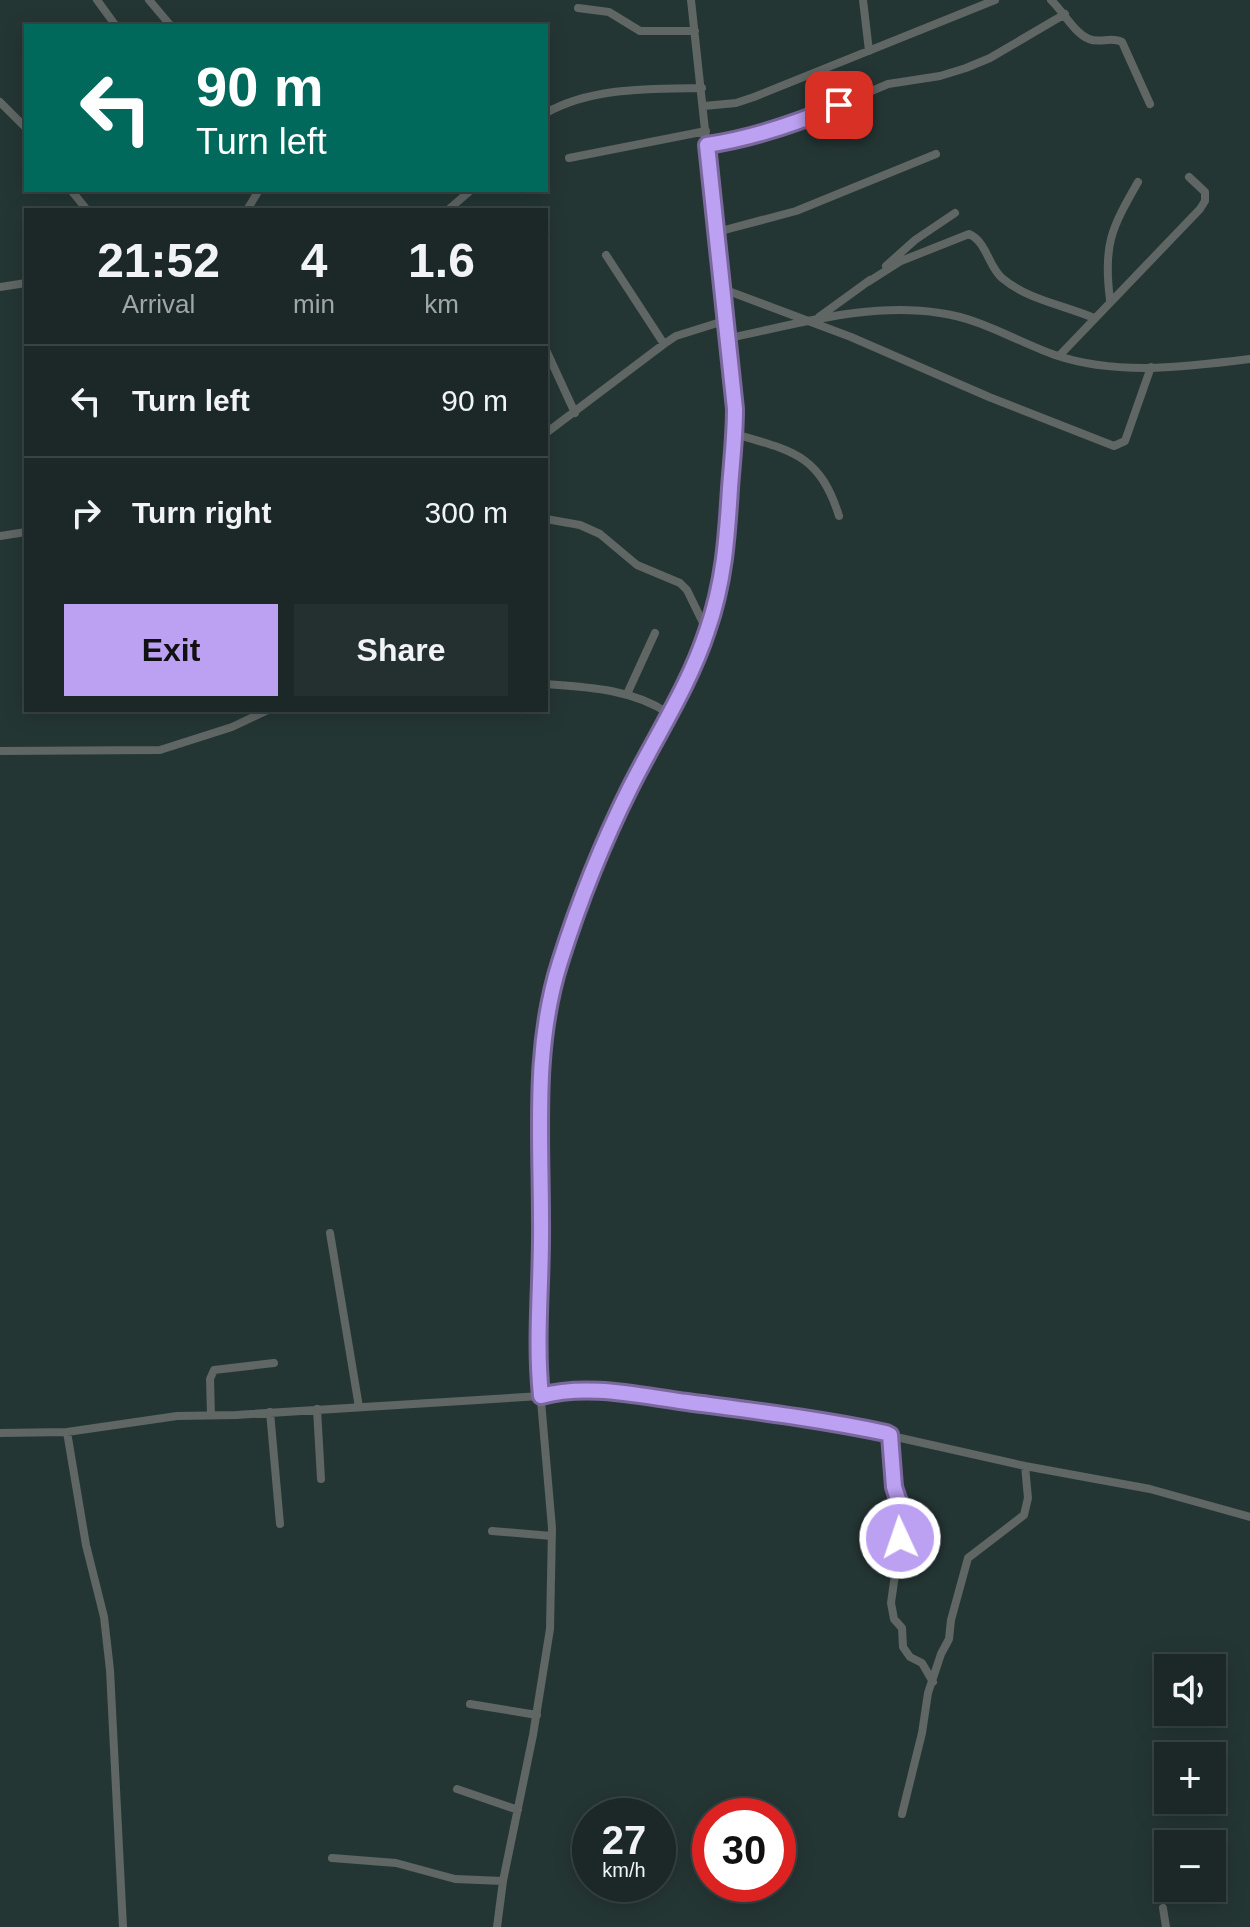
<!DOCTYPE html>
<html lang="en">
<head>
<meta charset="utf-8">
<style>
	body { margin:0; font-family:Arial,sans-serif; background:#24302f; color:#f1f3f6; height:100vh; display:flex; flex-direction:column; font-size:30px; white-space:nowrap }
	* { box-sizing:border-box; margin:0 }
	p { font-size:26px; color:#a0a6a7 }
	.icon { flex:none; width:44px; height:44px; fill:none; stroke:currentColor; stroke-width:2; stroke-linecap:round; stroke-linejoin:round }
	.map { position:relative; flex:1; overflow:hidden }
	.details { position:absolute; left:24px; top:208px; width:524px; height:504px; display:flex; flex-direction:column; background:#1b2827; border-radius:0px; box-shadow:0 4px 20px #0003,0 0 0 2px #394444 }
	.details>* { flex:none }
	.banner { position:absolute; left:24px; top:24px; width:524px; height:168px; border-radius:0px; box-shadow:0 4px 20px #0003,0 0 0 2px #394444; background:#00695c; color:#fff; overflow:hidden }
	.fabs { position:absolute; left:1154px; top:1654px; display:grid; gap:16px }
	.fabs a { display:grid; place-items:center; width:72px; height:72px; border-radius:0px; background:#1b2827; box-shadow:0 4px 20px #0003,0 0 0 2px #394444; font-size:40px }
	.speed { position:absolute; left:572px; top:1798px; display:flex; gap:16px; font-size:40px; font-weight:700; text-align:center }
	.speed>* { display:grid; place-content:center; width:104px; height:104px; border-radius:50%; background:#1b2827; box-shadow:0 4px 20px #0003,0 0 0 2px #394444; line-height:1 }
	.speed small { font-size:20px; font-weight:400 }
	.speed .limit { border:12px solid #d22; background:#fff; color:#111 }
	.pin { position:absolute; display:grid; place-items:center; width:68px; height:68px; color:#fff; margin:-34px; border-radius:16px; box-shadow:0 4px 12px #0006 }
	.me { position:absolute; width:88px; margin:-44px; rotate:357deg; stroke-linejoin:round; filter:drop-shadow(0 0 6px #0008) }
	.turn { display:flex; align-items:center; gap:28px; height:168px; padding:0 40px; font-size:36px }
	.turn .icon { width:104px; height:104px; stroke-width:2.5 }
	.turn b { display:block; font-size:56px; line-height:68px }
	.eta { display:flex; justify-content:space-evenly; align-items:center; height:136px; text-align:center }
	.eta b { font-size:48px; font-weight:700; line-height:56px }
	.button { display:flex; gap:16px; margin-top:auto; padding:16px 40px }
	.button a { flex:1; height:92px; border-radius:0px; background:#bca0f2; color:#111; font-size:32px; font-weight:700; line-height:92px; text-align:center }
	.button a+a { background:#24302f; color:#f1f3f6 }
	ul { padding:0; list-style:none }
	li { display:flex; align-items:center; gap:24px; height:112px; padding:0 40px; border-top:2px solid #394444 }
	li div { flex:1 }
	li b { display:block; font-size:30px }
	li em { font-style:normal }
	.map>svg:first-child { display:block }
</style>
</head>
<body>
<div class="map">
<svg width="1250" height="1927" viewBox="0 0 1250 1927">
	<rect width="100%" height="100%" fill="#243634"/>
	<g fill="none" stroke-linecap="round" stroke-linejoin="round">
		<path stroke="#5f6663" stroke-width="8" d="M 97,0 L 116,26
			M 149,0 L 171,26
			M 863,0 L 869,51
			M 1051,0 C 1063,11 1074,33 1089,39 C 1100,44 1111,36 1122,42 L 1150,104
			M 578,8 L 609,12 L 640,31 L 695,31
			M 0,102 L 26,128
			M 704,106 L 736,103 L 754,97 L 995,0
			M 546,113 C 592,87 650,89 702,88
			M 707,145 L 744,139 L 780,130 L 888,84 L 940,76 L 966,68 L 990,58 L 1065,14
			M 569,158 L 706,131
			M 71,190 L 87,210
			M 247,210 L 259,190
			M 448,210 L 471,190
			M 717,232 L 796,211 L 936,154
			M 606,255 L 664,344
			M 886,266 L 915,240 L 955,213
			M 868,282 L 901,261 L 969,234 C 987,242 988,266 1002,278 C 1028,300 1064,305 1094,318
			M 0,287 L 26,283
			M 723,289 L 851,337 L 989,397 L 1114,446 L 1125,441 L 1151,367
			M 1110,300 C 1103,245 1111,229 1138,182
			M 819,317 L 870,280
			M 729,338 C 799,324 868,302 940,313 C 980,318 1018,342 1055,355 C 1117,376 1187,367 1250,359
			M 546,350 L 575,413
			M 1059,356 L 1200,209 L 1205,201 L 1205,192 L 1189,177
			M 546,433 L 664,344 L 676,336 L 727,320
			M 735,434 C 793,451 820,455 839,516
			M 546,519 L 580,525 L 600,534 L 637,565 L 680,583 L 687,590 L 707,631
			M 0,536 L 26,532
			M 546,684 C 588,687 632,689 668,713
			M 627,694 L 655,633
			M 0,751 L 160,750 L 232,727 L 268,710
			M 330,1233 L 359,1407
			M 317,1409 L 321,1479
			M 270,1412 L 280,1524
			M 211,1415 L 210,1379 L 214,1370 L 274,1363
			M 67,1432 L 86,1545 L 104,1617 L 110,1670 L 123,1927
			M 0,1433 L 67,1432 L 177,1416 L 236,1415 L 541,1396 L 558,1391 L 623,1393 L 816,1419 L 1025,1466 L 1150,1489 L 1250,1517
			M 890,1435 L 894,1487 L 901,1508 L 902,1524 L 891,1603 L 894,1619 L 902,1628 L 903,1647 L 910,1657 L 922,1663 L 933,1682
			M 492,1531 L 552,1536
			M 470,1704 L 537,1715
			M 457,1789 L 518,1810
			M 902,1814 L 922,1733 L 928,1693 L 941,1654 L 949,1639 L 951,1620 L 968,1558 L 1024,1515 L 1028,1498 L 1025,1466
			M 332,1858 L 396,1863 L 455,1879 L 503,1881
			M 1163,1908 L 1166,1927
			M 497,1927 L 503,1881 L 533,1735 L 550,1629 L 552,1528 L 538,1366 L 541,1222 L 539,1085 L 546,1019 L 559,963 L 599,850 L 668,713 L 683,689 L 707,631 L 725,567 L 735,409 L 691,0"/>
	</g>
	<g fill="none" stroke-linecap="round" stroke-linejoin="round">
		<defs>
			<path id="route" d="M 839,105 C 795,124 754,138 707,145 L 735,409 C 735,436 732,461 730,488 C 727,538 724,583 707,631 C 689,686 656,736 630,788 C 602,844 579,902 560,962 C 533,1047 541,1133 541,1220 C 542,1279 535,1338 541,1396 C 588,1383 640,1396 687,1402 C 754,1411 820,1419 886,1433 L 890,1435 L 894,1487 L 901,1508 L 900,1538"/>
		</defs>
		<use href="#route" stroke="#7a689d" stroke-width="20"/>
		<use href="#route" stroke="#bca0f2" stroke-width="14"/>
	</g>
</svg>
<div class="fabs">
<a><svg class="icon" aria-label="sound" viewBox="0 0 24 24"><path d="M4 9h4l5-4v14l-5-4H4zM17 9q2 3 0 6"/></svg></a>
<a>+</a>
<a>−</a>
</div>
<div class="speed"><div>27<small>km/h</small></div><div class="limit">30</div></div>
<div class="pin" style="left:839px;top:105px;background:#d93025"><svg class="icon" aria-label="arrive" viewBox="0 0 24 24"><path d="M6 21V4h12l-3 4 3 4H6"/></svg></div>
<svg class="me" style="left:900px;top:1538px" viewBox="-20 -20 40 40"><circle r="17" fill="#bca0f2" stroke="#fff" stroke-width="3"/><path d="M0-11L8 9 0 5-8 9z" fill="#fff"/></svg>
<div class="banner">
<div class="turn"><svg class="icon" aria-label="left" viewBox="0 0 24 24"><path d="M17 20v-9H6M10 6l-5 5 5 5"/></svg><div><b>90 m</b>Turn left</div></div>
</div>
<section class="details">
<div class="eta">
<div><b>21:52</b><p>Arrival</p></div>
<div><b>4</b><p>min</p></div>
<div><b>1.6</b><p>km</p></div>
</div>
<ul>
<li><svg class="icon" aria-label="left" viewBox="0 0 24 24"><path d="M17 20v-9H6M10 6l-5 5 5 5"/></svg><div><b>Turn left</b></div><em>90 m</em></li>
<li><svg class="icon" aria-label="right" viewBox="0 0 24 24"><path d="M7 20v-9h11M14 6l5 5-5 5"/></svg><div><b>Turn right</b></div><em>300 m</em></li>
</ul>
<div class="button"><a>Exit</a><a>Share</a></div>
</section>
</div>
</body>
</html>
